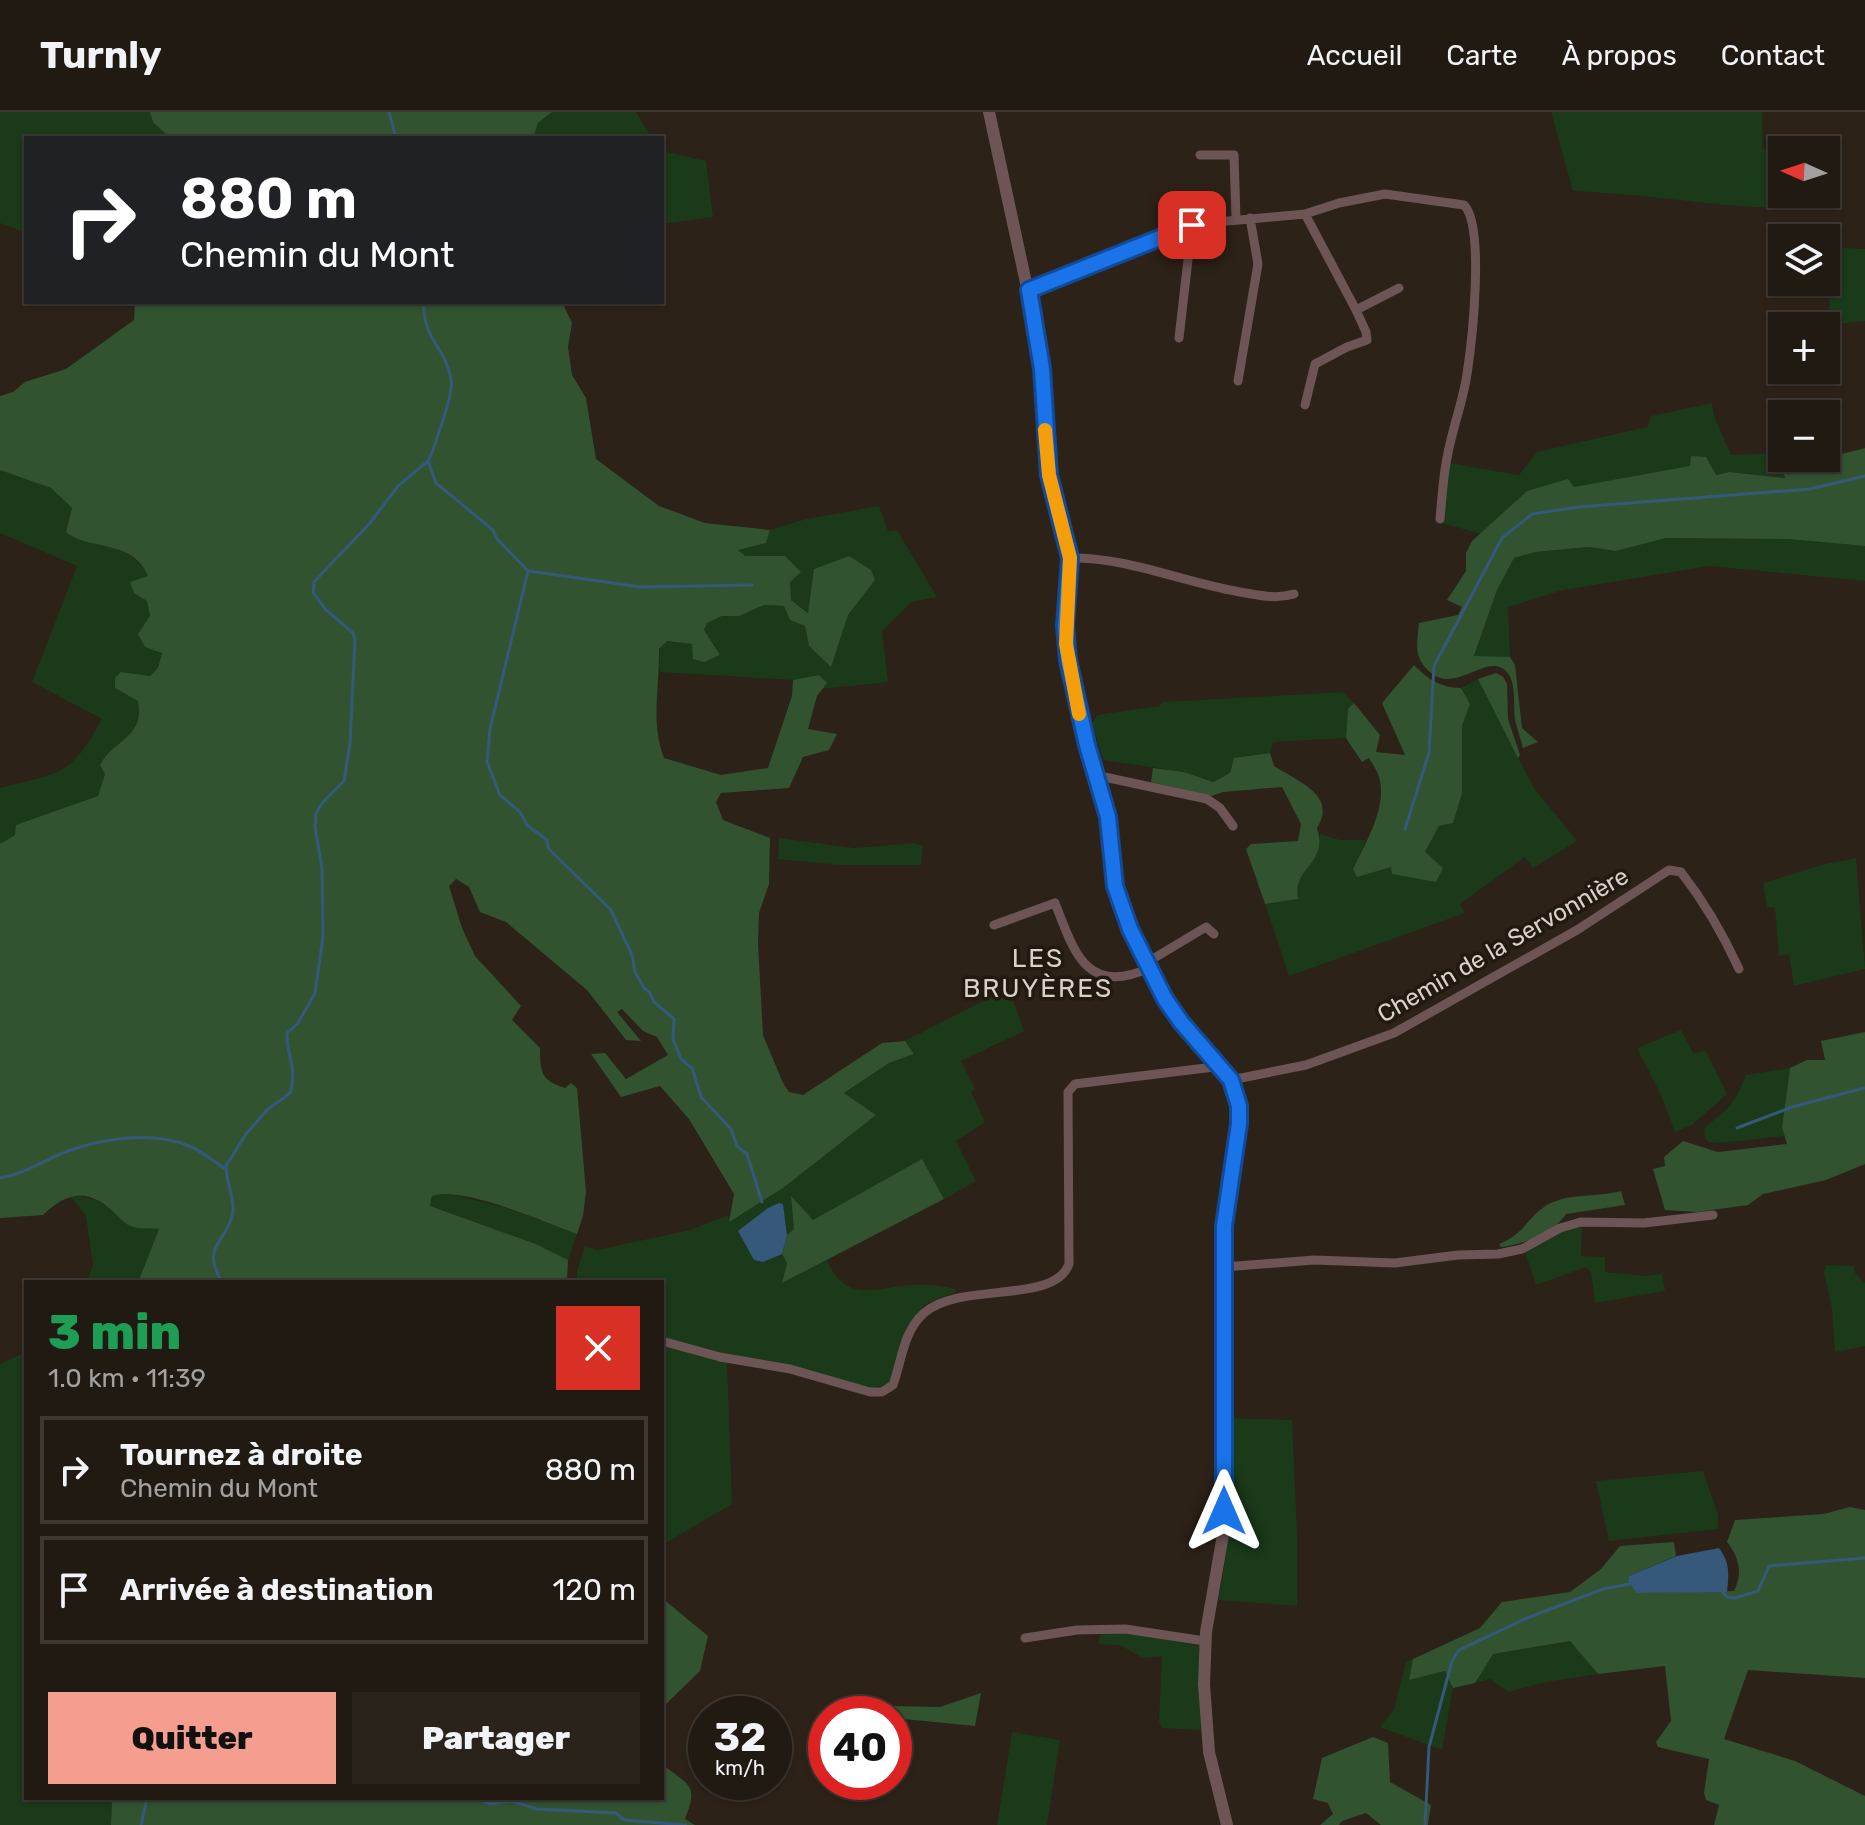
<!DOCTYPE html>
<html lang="fr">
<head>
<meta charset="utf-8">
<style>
	body { margin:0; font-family:Rubik,sans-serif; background:#29231b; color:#f1f3f6; height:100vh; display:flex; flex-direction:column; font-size:30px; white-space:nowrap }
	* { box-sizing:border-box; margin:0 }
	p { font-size:26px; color:#a2a19f }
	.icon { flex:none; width:44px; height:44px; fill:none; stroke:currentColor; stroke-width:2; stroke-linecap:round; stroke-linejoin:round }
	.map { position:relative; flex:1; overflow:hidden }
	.side { position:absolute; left:24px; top:1168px; width:640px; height:520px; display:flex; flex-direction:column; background:#211a12; border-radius:0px; box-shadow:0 2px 6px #0004,0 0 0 2px #3e3832 }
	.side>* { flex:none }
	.guide { position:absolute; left:24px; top:24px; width:640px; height:168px; border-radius:0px; box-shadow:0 2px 6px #0004,0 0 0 2px #3e3832; background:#202124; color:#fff; overflow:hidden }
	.needle { width:52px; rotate:273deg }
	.controls { position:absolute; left:1768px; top:24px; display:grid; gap:16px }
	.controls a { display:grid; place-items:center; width:72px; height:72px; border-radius:0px; background:#211a12; box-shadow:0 2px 6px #0004,0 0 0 2px #3e3832; font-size:40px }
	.speed { position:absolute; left:688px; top:1584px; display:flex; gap:16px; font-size:40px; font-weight:700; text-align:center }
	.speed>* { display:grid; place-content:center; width:104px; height:104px; border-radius:50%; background:#211a12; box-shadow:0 2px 6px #0004,0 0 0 2px #3e3832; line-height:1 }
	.speed small { font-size:20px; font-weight:400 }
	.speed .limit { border:12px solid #d22; background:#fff; color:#111 }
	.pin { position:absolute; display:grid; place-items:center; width:68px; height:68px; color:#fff; margin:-34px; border-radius:16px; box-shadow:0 4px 12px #0006 }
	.me { position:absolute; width:88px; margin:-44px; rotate:0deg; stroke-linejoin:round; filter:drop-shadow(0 0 6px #0008) }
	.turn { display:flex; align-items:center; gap:28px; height:168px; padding:0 24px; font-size:36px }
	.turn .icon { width:104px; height:104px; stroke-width:2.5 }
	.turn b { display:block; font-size:56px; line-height:68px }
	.round { display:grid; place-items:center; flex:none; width:84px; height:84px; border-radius:0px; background:#29231b }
	.head { display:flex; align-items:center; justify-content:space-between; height:136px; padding:0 24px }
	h1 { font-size:48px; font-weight:800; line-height:60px; color:#1e9e55 }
	.cta { display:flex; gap:16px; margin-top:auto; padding:16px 24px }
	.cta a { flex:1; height:92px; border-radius:0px; background:#f59d8e; color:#111; font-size:32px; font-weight:800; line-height:92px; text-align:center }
	.cta a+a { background:#29231b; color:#f1f3f6 }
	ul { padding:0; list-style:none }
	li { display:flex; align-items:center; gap:24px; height:108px; margin:0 16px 12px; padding:0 8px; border:4px solid #3e3832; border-radius:0px }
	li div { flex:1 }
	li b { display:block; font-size:30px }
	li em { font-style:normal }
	header { display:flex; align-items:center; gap:48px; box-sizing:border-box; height:112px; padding:0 40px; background:#211a12; border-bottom:2px solid #3e3832 }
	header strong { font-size:38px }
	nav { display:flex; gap:44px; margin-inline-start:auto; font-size:28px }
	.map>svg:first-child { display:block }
</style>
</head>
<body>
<header>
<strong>Turnly</strong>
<nav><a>Accueil</a><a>Carte</a><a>À propos</a><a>Contact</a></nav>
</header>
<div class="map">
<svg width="1865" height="1713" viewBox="0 0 1865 1713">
	<rect width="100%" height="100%" fill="#2c2218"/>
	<path fill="#1a3a19" d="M 0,0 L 150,0 L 153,10 L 170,26 L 26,26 L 26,121 L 0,111 Z
		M 552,0 L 636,0 L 652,26 L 533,26 L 538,11 Z
		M 1551,0 L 1762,0 L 1763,36 C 1781,46 1782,63 1782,82 L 1792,82 L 1799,97 C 1723,96 1649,82 1573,79 Z
		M 662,39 L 706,49 L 713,105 L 662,112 Z
		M 1828,135 L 1865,137 L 1865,209 L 1830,213 Z
		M 1712,291 L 1714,304 L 1731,343 L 1776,341 L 1786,366 L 1729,360 L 1716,363 L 1691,344 L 1690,354 L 1573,376 L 1527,379 L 1481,422 L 1442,411 L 1449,351 L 1519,363 L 1537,340 L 1647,315 L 1651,304 Z
		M 0,358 L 51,376 L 72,396 L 66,419 C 79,431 93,429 109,433 C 123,436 142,451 149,464 L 135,481 L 147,489 L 150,504 L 139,522 L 162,541 L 158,556 L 150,564 L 121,560 L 115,576 L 138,588 C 145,628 113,627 100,653 L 105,662 L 98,684 L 80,690 L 0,732 L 0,676 C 62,660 70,665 102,607 L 32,570 L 77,454 L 0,421 Z
		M 879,394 L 888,419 L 897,418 L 937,485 L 912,490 L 882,519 L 888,570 L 821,577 L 826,571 L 819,563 L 793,568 L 660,560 L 659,537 L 667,529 L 692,532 L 707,511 L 722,504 L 739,504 L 764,493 L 784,494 L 790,508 L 805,514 L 809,534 L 831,554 L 848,503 L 875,468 L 809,501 L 791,488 L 785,444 L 745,444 L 737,438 L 766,431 L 770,418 L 806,407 Z
		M 1666,426 L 1788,427 L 1865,434 L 1865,469 L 1709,454 L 1563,478 L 1508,495 L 1510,545 L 1474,545 L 1497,478 L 1514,446 L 1535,440 L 1589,435 L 1616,439 Z
		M 1478,567 L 1534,676 L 1577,729 L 1533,756 L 1525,745 L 1460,792 L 1465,801 L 1289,864 L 1265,792 L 1298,787 L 1298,771 L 1317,741 L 1320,722 L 1340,728 L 1366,728 L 1353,757 L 1425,740 L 1439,714 L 1453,711 L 1462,683 L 1462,614 L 1470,592 L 1461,576 Z
		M 1343,580 L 1354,591 L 1348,597 L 1346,626 L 1273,630 L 1270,641 L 1234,646 L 1230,661 L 1213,670 L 1184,660 L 1103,648 L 1092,611 L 1097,603 L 1160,594 L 1162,590 Z
		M 779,726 L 854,736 L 915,731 L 923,734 L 921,753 L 840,753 L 778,747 Z
		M 1856,746 L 1865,857 L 1794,874 L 1789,842 L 1779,844 L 1775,796 L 1767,795 L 1763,771 L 1825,752 Z
		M 1009,876 L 1024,919 L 961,949 L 975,977 L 971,980 L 985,1010 L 956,1029 L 976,1069 L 944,1087 L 922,1048 L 813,1108 L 791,1086 L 794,1117 L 787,1123 L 783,1093 L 763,1150 L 782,1142 L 787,1151 L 782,1171 L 827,1148 C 847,1193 875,1175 913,1173 C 928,1172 942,1174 956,1177 L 955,1180 L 924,1193 L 902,1227 L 892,1267 L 888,1272 L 869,1277 L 662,1226 L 662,1170 L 577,1170 L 577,1159 L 585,1134 L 597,1138 L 690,1118 L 728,1103 L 729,1109 L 876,1003 L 843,982 L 889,951 L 914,942 L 905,929 Z
		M 1681,918 L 1693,941 L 1706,939 L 1727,982 L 1692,1013 L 1675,1020 L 1660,981 L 1637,936 Z
		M 1790,956 L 1782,1014 L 1785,1024 L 1719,1031 L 1709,1030 L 1705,1026 L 1704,1016 C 1728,997 1734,993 1746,963 Z
		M 442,1080 L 503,1095 L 577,1122 L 568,1148 L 536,1132 L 430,1094 L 432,1083 Z
		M 81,1084 L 102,1090 L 131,1115 L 159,1117 L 138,1170 L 87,1170 L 93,1153 L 86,1104 L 71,1085 Z
		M 1582,1113 L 1581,1144 L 1605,1145 L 1605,1160 L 1646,1164 L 1662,1162 L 1665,1179 L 1595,1191 L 1591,1160 L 1586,1155 L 1536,1173 L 1525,1140 L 1557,1121 Z
		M 1826,1153 L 1854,1154 L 1855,1161 L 1865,1171 L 1865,1234 L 1835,1240 L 1832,1197 L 1824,1160 Z
		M 662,1232 L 727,1249 L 732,1392 L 662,1433 Z
		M 26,1240 L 26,1686 L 112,1686 L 111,1713 L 0,1713 L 0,1252 Z
		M 1228,1306 L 1292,1308 L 1297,1421 L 1297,1494 L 1218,1488 C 1232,1428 1228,1367 1228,1306 Z
		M 1703,1359 L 1718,1403 L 1718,1417 L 1609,1429 L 1596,1369 Z
		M 1101,1520 L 1159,1525 L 1200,1534 L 1201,1618 L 1162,1616 L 1159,1610 L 1162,1544 L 1143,1546 L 1120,1533 L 1098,1532 Z
		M 1570,1529 L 1598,1562 L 1546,1570 L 1508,1580 L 1490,1567 L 1475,1571 L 1492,1542 Z
		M 1413,1547 L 1409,1567 L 1446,1559 L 1453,1576 L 1442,1638 L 1380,1615 L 1394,1597 L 1406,1550 Z
		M 1012,1620 L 1060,1628 L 1047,1713 L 997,1713 Z"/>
	<path fill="#315330" d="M 150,0 L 552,0 L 538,11 L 533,26 L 170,26 L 153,10 Z
		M 135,190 L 562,190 L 572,211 L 568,235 L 572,263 L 586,286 L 596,347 L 659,394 L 705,411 L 770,418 L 766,431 L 738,438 L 745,444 L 785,444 L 801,460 L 790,470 L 791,488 L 808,501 L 814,457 L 849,444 L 871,458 L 875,468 L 848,503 L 831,555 L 809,534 L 805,514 L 790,508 L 784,494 L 764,493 L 739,504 L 722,504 L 707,511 L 704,518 L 720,543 L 704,550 L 693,547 L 692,532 L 667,529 L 659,537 C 660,575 650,609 664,646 L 721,663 L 768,656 L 792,584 L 793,568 L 819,563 L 827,571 L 817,584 L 808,617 L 837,622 L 829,638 L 803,645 L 789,676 L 721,681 L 716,690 L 723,708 L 770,726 L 769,772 L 759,801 L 758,832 L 763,923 L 783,971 L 789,980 L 803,983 L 882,931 L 905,929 L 914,942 L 889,951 L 844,981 L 876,1003 L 783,1076 L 729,1110 L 734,1082 L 689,1007 L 660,974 L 621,985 L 591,942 L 605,941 L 626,967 L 668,943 L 657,925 L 643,919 L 622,897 L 617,900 L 641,929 L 626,928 L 587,878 L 506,810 L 480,800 L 469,775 L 456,767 L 449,774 L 462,816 L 475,844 L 521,894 L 512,908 L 540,936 C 540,961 541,968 565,976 L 571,971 L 577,976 L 586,1080 L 583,1104 L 577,1122 C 547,1111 460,1073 432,1084 L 430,1094 L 536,1132 L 568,1148 L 567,1170 L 138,1170 L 159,1117 C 150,1116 136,1118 128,1113 C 119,1107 113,1098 104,1092 C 81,1076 61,1085 43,1103 L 0,1106 L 0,732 L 15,723 L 16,713 L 98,684 L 105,662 L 100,653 C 113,627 145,627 138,589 L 115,576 L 115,566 L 121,560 L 150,564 L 158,556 L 162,541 L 145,535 L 138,522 L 150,504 L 147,489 L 134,481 L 130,470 L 148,464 C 132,426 88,439 66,420 L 72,396 L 51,376 L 0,358 L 0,284 L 13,280 L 25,270 L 66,257 L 134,208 Z
		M 1865,336 L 1865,434 L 1788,427 L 1666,426 L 1616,439 L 1589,435 L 1535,440 L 1514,446 L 1497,478 L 1474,544 L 1510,545 L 1515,553 L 1522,616 L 1538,630 L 1523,636 C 1521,628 1518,620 1516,612 C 1512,597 1518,571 1506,559 C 1487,540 1456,582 1431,561 C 1413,546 1417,533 1419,511 L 1458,503 L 1462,495 L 1447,488 L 1466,459 L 1466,441 L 1472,429 L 1527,379 L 1568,367 L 1574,375 L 1690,354 L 1691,344 L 1706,345 L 1716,363 L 1729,360 L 1785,366 L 1781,352 L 1826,346 Z
		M 1414,553 C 1427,567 1442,576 1461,576 L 1470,592 L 1462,614 L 1462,682 L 1453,711 L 1439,714 L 1425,740 L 1443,756 L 1436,770 L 1392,762 L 1391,755 L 1357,765 L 1353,757 C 1365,732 1386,697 1380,669 C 1379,661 1373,653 1369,646 L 1362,650 L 1346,626 L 1348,597 L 1354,591 L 1380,623 L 1376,640 L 1405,643 L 1382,591 Z
		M 1496,561 L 1503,565 L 1507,572 L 1508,607 L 1520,643 L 1518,646 L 1478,567 Z
		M 1270,641 L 1274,654 C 1297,669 1338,683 1317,716 C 1327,745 1303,754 1298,773 C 1297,778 1298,783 1298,787 L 1265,792 L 1246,737 L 1251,732 L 1298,729 L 1301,712 L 1282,675 L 1223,680 L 1211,684 L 1151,670 L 1153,656 L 1184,660 L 1213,670 L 1230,661 L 1234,646 Z
		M 1865,920 L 1865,1052 L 1826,1068 L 1763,1082 L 1748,1093 L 1697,1100 L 1665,1098 L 1653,1057 L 1665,1054 L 1664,1045 L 1683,1029 L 1718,1040 L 1787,1032 L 1782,1015 L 1790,956 L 1807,948 L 1825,948 L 1821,929 Z
		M 922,1047 L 944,1087 L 782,1171 L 787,1151 L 782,1142 L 787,1123 L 794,1117 L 791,1084 L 813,1108 Z
		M 1621,1079 L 1625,1093 L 1566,1102 C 1553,1122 1523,1132 1501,1135 L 1499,1132 C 1526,1121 1526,1106 1547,1093 C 1571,1080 1596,1086 1621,1079 Z
		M 1850,1395 L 1865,1398 L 1865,1566 L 1748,1558 L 1724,1627 L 1795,1649 L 1865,1684 L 1865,1713 L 1714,1713 L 1719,1693 L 1706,1688 L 1704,1681 L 1709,1647 L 1658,1635 L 1656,1630 L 1671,1609 L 1665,1554 L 1598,1562 L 1570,1529 L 1493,1542 L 1475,1571 L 1453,1576 L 1445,1559 L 1409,1568 L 1413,1547 L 1480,1516 L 1502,1490 L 1570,1480 L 1601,1457 L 1620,1434 L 1674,1430 L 1676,1444 L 1629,1464 L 1637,1481 L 1734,1479 C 1743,1461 1739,1445 1727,1430 L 1735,1408 L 1824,1402 Z
		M 662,1486 L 708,1524 L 700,1559 L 662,1596 Z
		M 981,1581 L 975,1614 L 894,1606 L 894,1602 L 838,1602 L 839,1600 L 894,1594 L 940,1595 Z
		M 1373,1625 L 1388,1631 L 1390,1670 L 1431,1693 L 1428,1713 L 1381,1713 L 1366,1701 L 1342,1709 L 1339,1713 L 1320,1713 L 1333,1702 L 1328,1691 L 1313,1687 L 1322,1646 Z
		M 662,1652 C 689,1674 699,1672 685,1707 L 695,1713 L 111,1713 L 112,1686 L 662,1686 Z"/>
	<path fill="#36587a" d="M 779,1091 L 783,1092 L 787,1123 L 782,1142 L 763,1150 L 754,1148 L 738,1119 L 768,1096 Z
		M 1719,1436 C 1730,1451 1729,1461 1727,1480 L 1637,1481 L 1628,1469 L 1629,1464 L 1677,1444 Z"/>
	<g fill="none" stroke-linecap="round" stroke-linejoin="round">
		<path stroke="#36587a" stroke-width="3" d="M 389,0 L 396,26
			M 428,349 L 436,371 L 493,418 L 497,427 L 528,459 L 490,617 L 487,650 L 500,683 L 520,700 L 527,713 L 547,728 L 548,736 L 611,798 L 632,843 L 635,860 L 644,876 L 650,881 L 654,890 L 674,907 L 673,927 L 681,947 L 692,956 L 701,985 L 731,1017 L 737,1034 L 747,1042 L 762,1090
			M 529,459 L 640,475 L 752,473
			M 1405,717 L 1429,641 L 1434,554 L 1502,426 L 1532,402 L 1579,395 L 1810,377 L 1865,364
			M 1737,1016 L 1792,995 L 1865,976
			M 0,1066 C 25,1062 44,1048 68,1039 C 104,1026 153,1019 189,1034 C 202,1039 214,1050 226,1057
			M 222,1170 C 199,1132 229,1130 233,1099 C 234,1085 226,1069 226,1054 L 246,1022 L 267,998 L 290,981 C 298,956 286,943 287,921 L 298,911 L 315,881 L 323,824 L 322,756 L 315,715 L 316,701 L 323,690 L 344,669 L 350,631 L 355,528 L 353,521 L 325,497 L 313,480 L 314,470 L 370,411 L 398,374 L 428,349 L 432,341 C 437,324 454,283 451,267 C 445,234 422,227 424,190
			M 1721,1478 L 1727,1485 L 1735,1486 L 1758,1479 L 1769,1454 L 1865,1446
			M 476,1686 L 490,1692 L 512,1689 L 537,1697 L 616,1701 L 624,1708 L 686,1713
			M 141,1713 L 147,1686
			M 1425,1713 L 1429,1635 L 1452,1549 L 1459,1538 L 1527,1506 L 1603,1477 L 1630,1472"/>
		<path stroke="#6c5554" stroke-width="9" d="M 1200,43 L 1234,43 L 1236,107
			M 1029,178 L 1168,122 L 1206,111 L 1305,102 L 1339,91 L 1385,82 L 1464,93 C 1485,114 1472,230 1467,262 C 1463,290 1452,317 1447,346 C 1443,366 1442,386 1440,407
			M 1356,198 L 1399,176
			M 1179,226 L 1192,113
			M 1238,269 L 1258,152 L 1250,106
			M 1305,293 L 1315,252 L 1347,235 L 1367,228 L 1366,220 L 1356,198 L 1305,102
			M 1070,446 C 1130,445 1186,472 1246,481 C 1263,484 1277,487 1294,482
			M 1095,663 L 1207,687 L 1220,696 L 1233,714
			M 994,813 L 1055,791 C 1074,839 1086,885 1149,856
			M 1146,851 L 1206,815 L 1214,822
			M 1231,968 L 1306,953 L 1394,921 L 1577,818 L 1669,758 L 1681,760 C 1705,791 1723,822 1739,857
			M 1224,1155 L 1314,1148 L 1395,1151 L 1458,1143 L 1498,1142 L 1522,1137 L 1560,1116 L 1581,1110 L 1644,1111 L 1713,1103
			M 662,1229 L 720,1245 L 790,1257 L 870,1280 L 882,1280 L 893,1273 C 902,1248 903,1220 924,1201 C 960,1169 1054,1193 1069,1152 L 1068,980 L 1075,972 L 1222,954
			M 1025,1526 L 1077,1518 L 1125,1517 L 1205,1529"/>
		<path stroke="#6c5554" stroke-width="12" d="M 989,0 L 1036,217 L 1042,257 L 1049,363 L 1070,446 L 1065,514 L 1068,548 L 1087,633 L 1108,705 L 1115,774 L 1130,817 L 1165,887 L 1181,910 L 1231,968 L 1239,994 L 1239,1012 L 1224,1114 L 1224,1417 L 1206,1520 L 1204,1572 L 1209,1640 L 1227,1713"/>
	</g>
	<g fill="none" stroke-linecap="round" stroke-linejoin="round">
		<defs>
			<path id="route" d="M 1192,113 L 1029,178 L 1042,257 L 1049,363 L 1070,446 L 1065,514 L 1068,548 L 1087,633 L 1108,705 L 1115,774 L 1130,817 L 1165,887 L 1181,910 L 1231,968 L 1239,994 L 1239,1012 L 1224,1114 L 1224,1399"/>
		</defs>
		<use href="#route" stroke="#114b97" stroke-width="20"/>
		<use href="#route" stroke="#1a73e8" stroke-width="14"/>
		<path stroke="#f59e0b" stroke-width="14" d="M 1045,318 L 1049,363 L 1070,446 L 1066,532 L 1079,602"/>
	</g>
	<g text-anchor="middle" stroke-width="7" stroke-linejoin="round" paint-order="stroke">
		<g font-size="24" fill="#d8d1ca" stroke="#22190f">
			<text transform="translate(1503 833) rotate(-30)" y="8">Chemin de la Servonnière</text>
		</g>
		<g font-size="26" letter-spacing="2" fill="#d8d1ca" stroke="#22190f">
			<text x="1038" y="855">LES<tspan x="1038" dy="30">BRUYÈRES</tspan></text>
		</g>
	</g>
</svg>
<div class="controls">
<a><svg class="needle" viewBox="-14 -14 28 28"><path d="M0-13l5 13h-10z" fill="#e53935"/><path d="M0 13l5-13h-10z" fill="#a2a19f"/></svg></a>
<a><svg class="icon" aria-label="layers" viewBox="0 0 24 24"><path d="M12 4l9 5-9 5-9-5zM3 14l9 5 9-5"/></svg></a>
<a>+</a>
<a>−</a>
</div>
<div class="speed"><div>32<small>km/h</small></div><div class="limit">40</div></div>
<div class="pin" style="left:1192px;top:113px;background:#d93025"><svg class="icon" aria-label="arrive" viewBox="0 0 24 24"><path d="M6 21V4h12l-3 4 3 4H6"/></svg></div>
<svg class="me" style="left:1224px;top:1399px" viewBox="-20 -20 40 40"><path d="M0-17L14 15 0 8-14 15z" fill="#1a73e8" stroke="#fff" stroke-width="4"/></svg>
<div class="guide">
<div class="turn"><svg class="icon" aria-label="right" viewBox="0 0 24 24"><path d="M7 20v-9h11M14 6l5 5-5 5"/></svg><div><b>880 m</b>Chemin du Mont</div></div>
</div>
<section class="side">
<div class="head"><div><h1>3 min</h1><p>1.0 km · 11:39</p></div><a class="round" style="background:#d93025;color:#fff"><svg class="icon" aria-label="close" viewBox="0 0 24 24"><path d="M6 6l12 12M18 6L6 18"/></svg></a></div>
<ul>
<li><svg class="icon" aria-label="right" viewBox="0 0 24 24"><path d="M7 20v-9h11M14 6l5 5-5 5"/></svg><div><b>Tournez à droite</b><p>Chemin du Mont</p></div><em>880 m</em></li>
<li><svg class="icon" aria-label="arrive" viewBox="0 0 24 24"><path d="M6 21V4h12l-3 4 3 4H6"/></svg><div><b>Arrivée à destination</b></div><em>120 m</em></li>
</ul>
<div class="cta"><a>Quitter</a><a>Partager</a></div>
</section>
</div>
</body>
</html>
